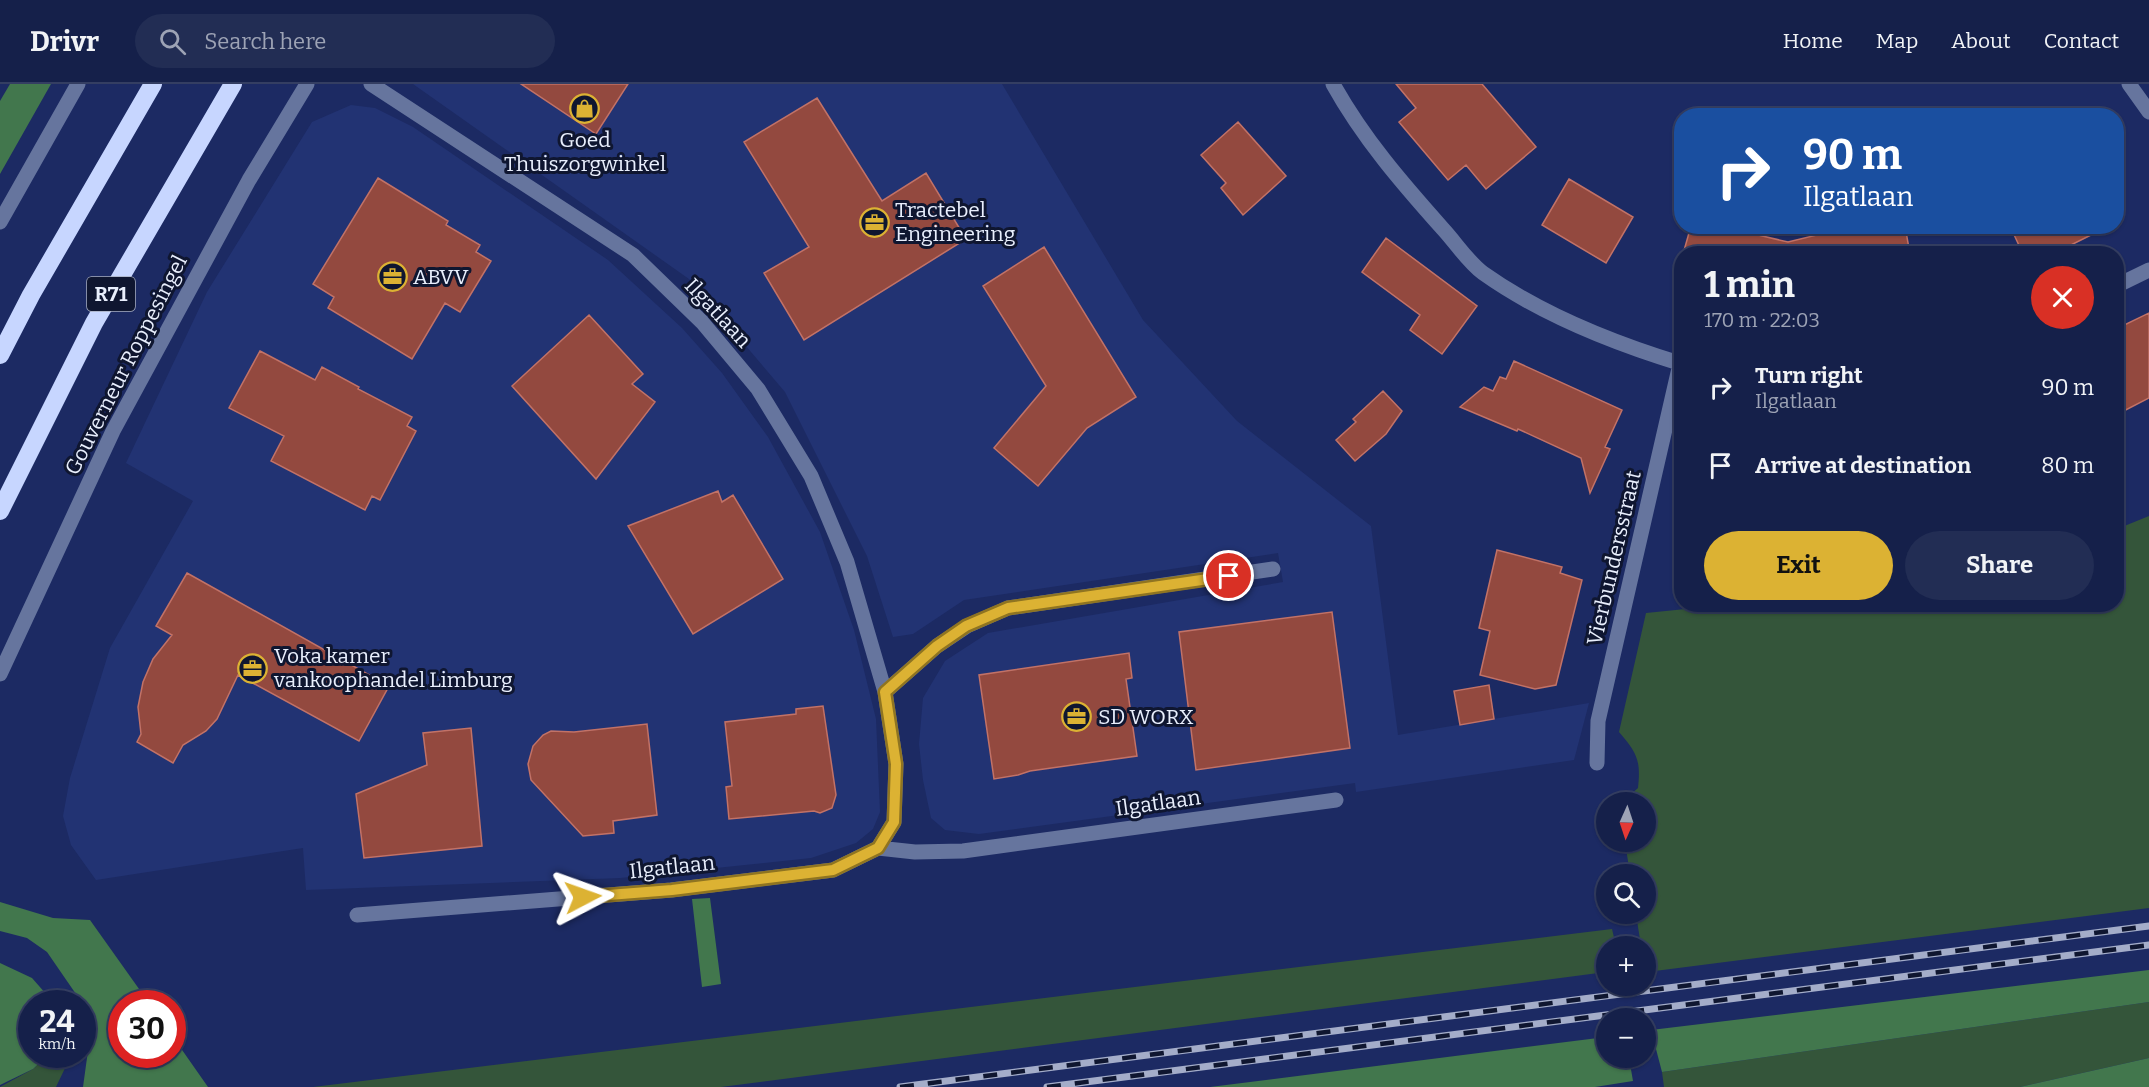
<!DOCTYPE html>
<html lang="en">
<head>
<meta charset="utf-8">
<style>
	body { margin:0; font-family:Bitter,serif; background:#222d54; color:#f1f3f6; height:100vh; display:flex; flex-direction:column; font-size:22px; white-space:nowrap }
	* { box-sizing:border-box; margin:0 }
	p { font-size:20px; color:#9da3b5 }
	.icon { flex:none; width:33px; height:33px; fill:none; stroke:currentColor; stroke-width:2; stroke-linecap:round; stroke-linejoin:round }
	.map { position:relative; flex:1; overflow:hidden }
	.sheet { position:absolute; left:1674px; top:162px; width:450px; height:366px; display:flex; flex-direction:column; background:#15204a; border-radius:24px; box-shadow:0 2px 4px #0004,0 0 0 2px #343e62 }
	.sheet>* { flex:none }
	.top-card { position:absolute; left:1674px; top:24px; width:450px; height:126px; border-radius:24px; box-shadow:0 2px 4px #0004,0 0 0 2px #343e62; background:#1a4fa0; color:#fff; overflow:hidden }
	.needle { width:39px; rotate:183deg }
	.controls { position:absolute; left:1596px; top:708px; display:grid; gap:12px }
	.controls a { display:grid; place-items:center; width:60px; height:60px; border-radius:50%; background:#15204a; box-shadow:0 2px 4px #0004,0 0 0 2px #343e62; font-size:30px }
	.speed { position:absolute; left:18px; top:906px; display:flex; gap:12px; font-size:30px; font-weight:700; text-align:center }
	.speed>* { display:grid; place-content:center; width:78px; height:78px; border-radius:50%; background:#15204a; box-shadow:0 2px 4px #0004,0 0 0 2px #343e62; line-height:1 }
	.speed small { font-size:15px; font-weight:400 }
	.speed .limit { border:9px solid #d22; background:#fff; color:#111 }
	.pin { position:absolute; display:grid; place-items:center; width:51px; height:51px; color:#fff; margin:-26px; border:3px solid #fff; border-radius:50%; box-shadow:0 2px 6px #0007 }
	.me { position:absolute; width:66px; margin:-33px; rotate:86deg; stroke-linejoin:round; filter:drop-shadow(0 0 4px #0008) }
	.turn { display:flex; align-items:center; gap:21px; height:126px; padding:0 30px; font-size:27px }
	.turn .icon { width:78px; height:78px; stroke-width:2.5 }
	.turn b { display:block; font-size:42px; line-height:51px }
	.round { display:grid; place-items:center; flex:none; width:63px; height:63px; border-radius:32px; background:#222d54 }
	.summary { display:flex; align-items:center; justify-content:space-between; height:102px; padding:0 30px }
	h1 { font-size:36px; font-weight:700; line-height:45px }
	.action { display:flex; gap:12px; margin-top:auto; padding:12px 30px }
	.action a { flex:1; height:69px; border-radius:36px; background:#dcb233; color:#111; font-size:24px; font-weight:700; line-height:69px; text-align:center }
	.action a+a { background:#222d54; color:#f1f3f6 }
	ul { padding:0; list-style:none }
	li { display:flex; align-items:center; gap:18px; height:78px; padding:0 30px }
	li div { flex:1 }
	li b { display:block; font-size:22px }
	li em { font-style:normal }
	header { display:flex; align-items:center; gap:36px; box-sizing:border-box; height:84px; padding:0 30px; background:#15204a; border-bottom:2px solid #343e62 }
	header strong { font-size:28px }
	nav { display:flex; gap:33px; margin-inline-start:auto; font-size:21px }
	.search { width:420px; height:54px; background:#222d54; display:flex; align-items:center; gap:15px; box-sizing:border-box; padding:0 21px; border-radius:33px; color:#9da3b5; font-size:22px }
	.map>svg:first-child { display:block }
</style>
</head>
<body>
<header>
<strong>Drivr</strong>
<div class="search"><svg class="icon" aria-label="search" viewBox="0 0 24 24"><circle cx="10" cy="10" r="6"/><path d="M15 15l6 6"/></svg>Search here</div>
<nav><a>Home</a><a>Map</a><a>About</a><a>Contact</a></nav>
</header>
<div class="map">
<svg width="2149" height="1003" viewBox="0 0 2149 1003">
	<rect width="100%" height="100%" fill="#1c2a63"/>
	<path fill="#223373" d="M 413,0 L 1002,0 L 1143,236 L 1237,337 L 1371,442 L 1398,651 L 1589,619 L 1574,676 L 1356,708 L 1355,699 L 979,750 L 945,746 L 931,734 L 923,696 L 919,660 L 923,614 L 945,577 L 988,549 L 1283,498 L 1278,469 L 964,516 L 913,550 L 893,553 L 867,472 L 785,308 L 689,195 Z
		M 351,21 L 375,24 L 413,43 L 608,176 L 682,244 L 722,289 L 768,353 L 820,448 L 854,546 L 876,635 L 880,728 L 873,745 L 856,759 L 811,774 L 620,794 L 306,806 L 303,764 L 96,796 L 71,761 L 63,732 L 70,694 L 110,564 L 193,417 L 126,379 L 207,208 L 312,38 Z"/>
	<path fill="#34553a" d="M 2149,432 L 2149,824 L 1647,888 L 1646,862 L 1641,862 L 1636,830 L 1646,830 L 1646,790 L 1630,790 L 1625,758 L 1646,758 L 1646,718 L 1622,718 L 1638,704 C 1641,676 1637,669 1619,648 L 1646,529 L 1735,520 L 2116,520 L 2117,445 Z
		M 1612,845 L 1616,862 L 1606,862 L 1606,888 L 721,1003 L 313,1003 Z
		M 2149,918 L 2149,974 L 2020,1003 L 1664,1003 L 1662,988 Z
		M 48,971 L 66,971 L 67,980 L 56,1003 L 0,1003 L 33,985 Z"/>
	<path fill="#42774d" d="M 10,0 L 51,0 L 0,90 L 0,17 Z
		M 710,814 L 721,900 L 702,903 L 692,815 Z
		M 0,818 L 53,834 L 90,836 L 149,919 L 122,920 L 122,970 L 172,970 L 173,953 L 208,1003 L 83,1003 L 90,952 L 89,929 L 47,868 L 27,854 L 0,847 Z
		M 0,879 L 32,894 L 54,919 L 32,920 L 32,970 L 48,971 L 33,985 L 0,1001 Z
		M 2149,886 L 2149,918 L 1662,988 L 1651,946 Z
		M 1606,953 L 1606,974 L 1629,974 L 1633,997 L 1595,1003 L 1210,1003 Z
		M 2149,974 L 2149,1003 L 2020,1003 Z"/>
	<path fill="#93493f" stroke="#c27267" stroke-width="1.5" d="M 521,0 L 628,0 L 596,50 Z
		M 1396,0 L 1482,0 L 1536,63 L 1486,105 L 1466,81 L 1448,96 L 1399,38 L 1416,24 Z
		M 817,14 L 882,117 L 926,89 L 966,155 L 804,256 L 764,189 L 809,163 L 744,58 Z
		M 1238,38 L 1286,92 L 1243,131 L 1221,104 L 1226,99 L 1201,71 Z
		M 378,94 L 448,137 L 446,141 L 480,161 L 476,168 L 491,177 L 460,228 L 445,219 L 412,275 L 328,224 L 334,213 L 313,200 Z
		M 1569,95 L 1633,133 L 1606,179 L 1542,141 Z
		M 1691,142 L 1742,142 L 1741,147 L 1788,158 L 1854,142 L 1905,142 L 1910,170 L 1683,170 Z
		M 2010,142 L 2109,142 L 2053,170 L 2023,170 Z
		M 1386,154 L 1477,222 L 1442,270 L 1410,246 L 1420,231 L 1362,188 Z
		M 1044,163 L 1136,313 L 1087,344 L 1038,402 L 994,364 L 1046,302 L 983,202 Z
		M 2149,229 L 2149,314 L 2116,331 L 2116,245 Z
		M 589,231 L 643,290 L 632,300 L 655,318 L 596,395 L 512,302 Z
		M 260,267 L 315,296 L 322,283 L 359,303 L 358,305 L 412,333 L 407,342 L 416,347 L 380,416 L 372,412 L 365,426 L 271,377 L 284,352 L 229,324 Z
		M 1514,277 L 1622,326 L 1605,363 L 1610,365 L 1590,409 L 1581,374 L 1518,345 L 1517,347 L 1460,323 L 1484,303 L 1493,307 L 1500,293 L 1506,295 Z
		M 1383,307 L 1402,327 L 1386,350 L 1355,377 L 1336,356 L 1356,338 L 1353,335 Z
		M 718,407 L 722,418 L 733,411 L 783,495 L 693,550 L 628,442 Z
		M 1497,466 L 1562,483 L 1560,489 L 1582,496 L 1556,601 L 1535,605 L 1480,591 L 1490,547 L 1479,544 Z
		M 187,489 L 389,602 L 359,657 L 238,591 L 217,635 L 206,647 L 183,661 L 173,679 L 137,658 L 141,650 L 138,623 L 143,598 L 153,575 L 172,551 L 156,542 Z
		M 1332,528 L 1350,664 L 1196,686 L 1179,548 Z
		M 1129,569 L 1132,594 L 1126,595 L 1137,672 L 1030,687 L 1018,691 L 994,695 L 979,591 Z
		M 1489,601 L 1494,635 L 1460,641 L 1454,607 Z
		M 823,622 L 836,711 L 832,724 L 820,729 L 814,727 L 729,735 L 726,703 L 732,702 L 725,638 L 796,630 L 796,625 Z
		M 647,640 L 657,731 L 613,737 L 614,749 L 583,752 L 531,696 L 528,680 L 533,662 L 543,651 L 551,647 L 574,648 Z
		M 471,644 L 482,762 L 364,774 L 356,710 L 427,681 L 423,649 Z"/>
	<g fill="none" stroke-linecap="round" stroke-linejoin="round">
		<path stroke="#66759e" stroke-width="15" d="M 1333,0 C 1363,54 1402,99 1443,145 C 1456,159 1468,178 1483,189 C 1542,231 1613,259 1682,280
			M 2129,0 L 2149,28
			M 0,138 L 78,0
			M 2116,202 L 2149,186
			M 0,590 L 113,347 L 249,96 L 307,0
			M 885,608 L 937,562 L 967,542 L 1008,524 L 1273,485
			M 1597,679 L 1598,637 L 1680,280
			M 878,764 L 915,768 L 963,767 L 1336,716
			M 357,831 L 671,806 L 833,786 L 878,764 L 894,738 L 896,680 L 885,608 L 847,478 L 811,392 L 758,305 L 702,238 L 633,171 L 371,0"/>
		<path stroke="#c7d6ff" stroke-width="18" d="M 0,271 L 31,211 L 153,0
			M 0,427 L 94,239 L 233,0"/>
		<defs>
			<path id="rail" d="M 900,1003 L 2149,842
				M 1047,1003 L 2149,861"/>
		</defs>
		<use href="#rail" stroke="#a4adc9" stroke-width="7"/>
		<use href="#rail" stroke="#0f1630" stroke-width="4.5" stroke-dasharray="14" stroke-linecap="butt"/>
	</g>
	<g fill="none" stroke-linecap="round" stroke-linejoin="round">
		<defs>
			<path id="route" d="M 583,813 L 672,806 L 833,786 L 878,764 L 894,738 L 896,680 L 885,608 L 937,562 L 966,542 L 1008,524 L 1229,492"/>
		</defs>
		<use href="#route" stroke="#8f7421" stroke-width="15"/>
		<use href="#route" stroke="#dcb233" stroke-width="10"/>
	</g>
	<defs>
		<symbol id="shop-ring" viewBox="-11 -11 22 22"><circle r="9.5" fill="#0f1630" stroke="#dcb233" stroke-width="1.5"/><path d="M-5-2.5h2.3a2.7 3.5 0 0 1 5.4 0H5L5.5 6h-11ZM-1.5-2.5h3a1.5 2.3 0 0 0-3 0Z" fill="#dcb233"/></symbol>
		<symbol id="office-ring" viewBox="-11 -11 22 22"><circle r="9.5" fill="#0f1630" stroke="#dcb233" stroke-width="1.5"/><path d="M-6-3h4V-5.5h4V-3h4V5H-6ZM-1-4.5V-3h2v-1.5ZM-6 0V1H6V0Z" fill="#dcb233"/></symbol>
	</defs>
	<g fill-rule="evenodd">
		<use href="#shop-ring" x="568" y="8" width="33" height="33"/>
		<use href="#office-ring" x="858" y="122" width="33" height="33"/>
		<use href="#office-ring" x="376" y="176" width="33" height="33"/>
		<use href="#office-ring" x="236" y="568" width="33" height="33"/>
		<use href="#office-ring" x="1060" y="616" width="33" height="33"/>
	</g>
	<g text-anchor="middle" stroke-width="6" stroke-linejoin="round" paint-order="stroke">
		<rect fill="#0f1630" stroke="#a8aec0" stroke-width="1.5" x="87" y="193" width="48" height="34" rx="4.5"/>
		<g font-size="20" font-weight="bold" fill="#e9effd">
			<text x="111" y="217">R71</text>
		</g>
		<g font-size="21" fill="#e9effd" stroke="#0f1630" text-anchor="start">
			<text x="585" y="63" text-anchor="middle">Goed<tspan x="585" dy="24">Thuiszorgwinkel</tspan></text>
			<text x="895" y="133">Tractebel<tspan x="895" dy="24">Engineering</tspan></text>
			<text x="413" y="200">ABVV</text>
			<text x="274" y="579">Voka kamer<tspan x="274" dy="24">vankoophandel Limburg</tspan></text>
			<text x="1098" y="640">SD WORX</text>
		</g>
		<g font-size="21" fill="#e9effd" stroke="#0f1630">
			<text transform="translate(718 229) rotate(47)" y="7">Ilgatlaan</text>
			<text transform="translate(126 281) rotate(-63)" y="7">Gouverneur Roppesingel</text>
			<text transform="translate(1614 474) rotate(-77)" y="7">Vierbundersstraat</text>
			<text transform="translate(1158 719) rotate(-8)" y="7">Ilgatlaan</text>
			<text transform="translate(672 783) rotate(-6)" y="7">Ilgatlaan</text>
		</g>
	</g>
</svg>
<div class="controls">
<a><svg class="needle" viewBox="-14 -14 28 28"><path d="M0-13l5 13h-10z" fill="#e53935"/><path d="M0 13l5-13h-10z" fill="#9da3b5"/></svg></a>
<a><svg class="icon" aria-label="search" viewBox="0 0 24 24"><circle cx="10" cy="10" r="6"/><path d="M15 15l6 6"/></svg></a>
<a>+</a>
<a>−</a>
</div>
<div class="speed"><div>24<small>km/h</small></div><div class="limit">30</div></div>
<div class="pin" style="left:1229px;top:492px;background:#d93025"><svg class="icon" aria-label="arrive" viewBox="0 0 24 24"><path d="M6 21V4h12l-3 4 3 4H6"/></svg></div>
<svg class="me" style="left:583px;top:813px" viewBox="-20 -20 40 40"><path d="M0-17L14 15 0 8-14 15z" fill="#dcb233" stroke="#fff" stroke-width="4"/></svg>
<div class="top-card">
<div class="turn"><svg class="icon" aria-label="right" viewBox="0 0 24 24"><path d="M7 20v-9h11M14 6l5 5-5 5"/></svg><div><b>90 m</b>Ilgatlaan</div></div>
</div>
<section class="sheet">
<div class="summary"><div><h1>1 min</h1><p>170 m · 22:03</p></div><a class="round" style="background:#d93025;color:#fff"><svg class="icon" aria-label="close" viewBox="0 0 24 24"><path d="M6 6l12 12M18 6L6 18"/></svg></a></div>
<ul>
<li><svg class="icon" aria-label="right" viewBox="0 0 24 24"><path d="M7 20v-9h11M14 6l5 5-5 5"/></svg><div><b>Turn right</b><p>Ilgatlaan</p></div><em>90 m</em></li>
<li><svg class="icon" aria-label="arrive" viewBox="0 0 24 24"><path d="M6 21V4h12l-3 4 3 4H6"/></svg><div><b>Arrive at destination</b></div><em>80 m</em></li>
</ul>
<div class="action"><a>Exit</a><a>Share</a></div>
</section>
</div>
</body>
</html>
